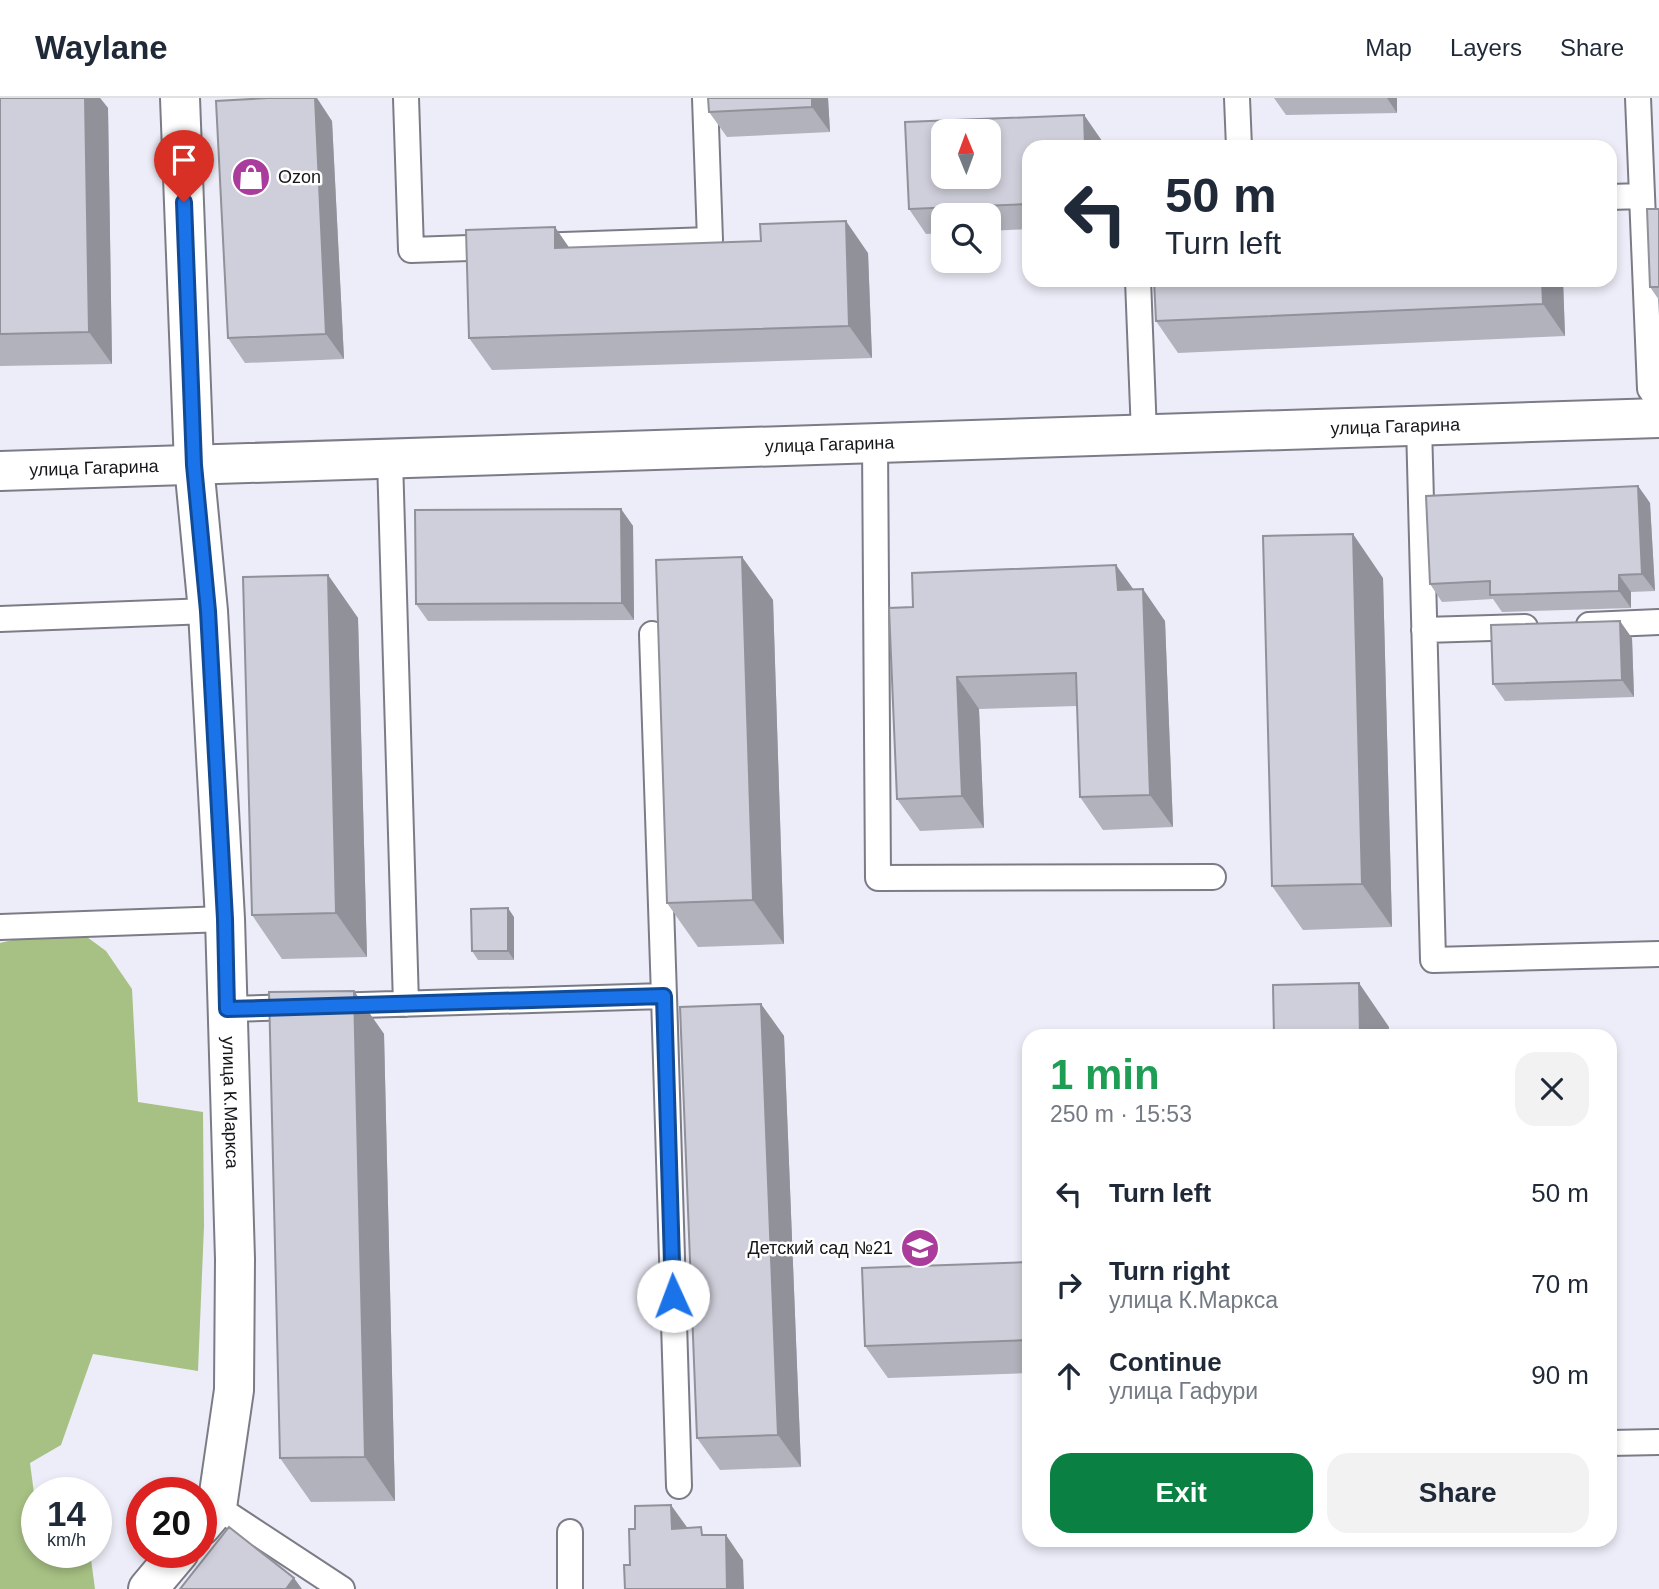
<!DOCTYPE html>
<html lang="en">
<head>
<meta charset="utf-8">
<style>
	body { margin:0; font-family:Helvetica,sans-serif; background:#f2f2f3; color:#1f2937; height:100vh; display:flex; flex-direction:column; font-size:26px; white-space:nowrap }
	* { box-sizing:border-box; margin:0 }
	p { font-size:23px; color:#747a83 }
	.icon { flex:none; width:38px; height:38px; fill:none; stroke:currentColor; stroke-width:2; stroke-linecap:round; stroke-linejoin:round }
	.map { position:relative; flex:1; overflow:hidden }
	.drawer { position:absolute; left:1022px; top:931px; width:595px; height:518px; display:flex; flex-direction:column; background:#fff; border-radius:21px; box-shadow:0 4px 10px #0003 }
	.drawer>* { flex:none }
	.banner { position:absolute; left:1022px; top:42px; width:595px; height:147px; border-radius:21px; box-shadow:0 4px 10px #0003; background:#fff; color:#1f2937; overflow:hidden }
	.needle { width:46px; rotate:359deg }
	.tools { position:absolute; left:931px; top:21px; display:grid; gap:14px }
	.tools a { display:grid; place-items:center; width:70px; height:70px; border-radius:14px; background:#fff; box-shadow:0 4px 10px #0003; font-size:35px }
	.speed { position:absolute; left:21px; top:1379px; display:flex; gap:14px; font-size:35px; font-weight:700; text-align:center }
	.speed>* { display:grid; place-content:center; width:91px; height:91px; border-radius:50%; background:#fff; box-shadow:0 4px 10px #0003; line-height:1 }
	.speed small { font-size:18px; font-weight:400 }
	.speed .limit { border:10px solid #d22; background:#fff; color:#111 }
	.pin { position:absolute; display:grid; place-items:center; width:60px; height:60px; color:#fff; margin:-72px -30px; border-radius:50% 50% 50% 0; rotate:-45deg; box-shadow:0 0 7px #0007 }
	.pin .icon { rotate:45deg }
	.me { position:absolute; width:77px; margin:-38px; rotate:358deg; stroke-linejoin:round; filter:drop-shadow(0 0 5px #0008) }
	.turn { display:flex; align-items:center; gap:24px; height:147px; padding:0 28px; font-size:32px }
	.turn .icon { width:91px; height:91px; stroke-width:2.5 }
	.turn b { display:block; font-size:49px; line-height:60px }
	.round { display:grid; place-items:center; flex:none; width:74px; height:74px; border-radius:21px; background:#f2f2f3 }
	.overview { display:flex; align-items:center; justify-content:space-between; height:119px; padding:0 28px }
	h1 { font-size:42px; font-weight:700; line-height:52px; color:#1e9e55 }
	.cta { display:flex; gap:14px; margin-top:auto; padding:14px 28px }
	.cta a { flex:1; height:80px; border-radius:21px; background:#0b8043; color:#fff; font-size:28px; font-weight:700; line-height:80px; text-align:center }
	.cta a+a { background:#f2f2f3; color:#1f2937 }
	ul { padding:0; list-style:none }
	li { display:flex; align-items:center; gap:21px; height:91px; padding:0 28px }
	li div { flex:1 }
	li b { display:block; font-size:26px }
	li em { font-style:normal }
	header { display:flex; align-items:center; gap:42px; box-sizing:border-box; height:98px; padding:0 35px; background:#fff; border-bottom:2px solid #e0e1e3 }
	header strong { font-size:33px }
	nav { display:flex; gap:38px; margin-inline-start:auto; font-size:24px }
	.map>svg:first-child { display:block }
</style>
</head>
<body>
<header>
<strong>Waylane</strong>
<nav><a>Map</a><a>Layers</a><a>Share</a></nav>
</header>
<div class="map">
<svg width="1659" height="1491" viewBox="0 0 1659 1491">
	<rect width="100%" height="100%" fill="#ecedf8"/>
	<path fill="#a7c184" d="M 57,817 L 106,853 L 132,891 L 138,1004 L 203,1014 L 204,1128 L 198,1273 L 93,1256 L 61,1347 L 30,1365 L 37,1418 L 37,1454 L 90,1454 L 95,1491 L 0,1491 L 0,845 L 29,838 Z"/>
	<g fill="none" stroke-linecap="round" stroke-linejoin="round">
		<defs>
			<path id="lane" d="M 406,0 L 411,152 L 498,149
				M 1237,0 L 1239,49
				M 1638,0 L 1650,291 L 1659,304
				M 1610,99 L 1642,98
				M 534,148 L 710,142 L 705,0
				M 1138,182 L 1144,336
				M 1419,327 L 1433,862 L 1659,856
				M 875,345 L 878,780 L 1213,779
				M 390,361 L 406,906
				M 0,521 L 208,513
				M 1589,527 L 1659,524
				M 1424,532 L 1525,529
				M 652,536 L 664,898
				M 0,829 L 225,821
				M 227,911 L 664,898 L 679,1388
				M 1610,1345 L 1659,1344
				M 217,1409 L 342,1491
				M 570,1434 L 570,1491"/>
			<g id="street">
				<path id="s1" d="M 180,0 L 194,367 L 208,513 L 225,821 L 235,1161 L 234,1292 L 217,1409 L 201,1428"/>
				<path id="s2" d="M 0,373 L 1659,320"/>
				<path d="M 148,1491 L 179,1454"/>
			</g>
		</defs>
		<use href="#lane" stroke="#7c7c87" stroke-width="28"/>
		<use href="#street" stroke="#7c7c87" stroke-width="42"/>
		<use href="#lane" stroke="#fff" stroke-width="24"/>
		<use href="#street" stroke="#fff" stroke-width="38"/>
	</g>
	<path fill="#b1b2bb" d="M 0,0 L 100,0 L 108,10 L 112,266 L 0,268 Z
		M 708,0 L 828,0 L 830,34 L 727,39 L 709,14 Z
		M 1274,0 L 1397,0 L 1397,15 L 1286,17 Z
		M 1084,17 L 1102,43 L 1102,49 L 1029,49 L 1029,131 L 989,133 L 989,117 L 943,117 L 943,135 L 926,136 L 909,111 Z
		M 332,23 L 344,261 L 245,265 L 228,240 Z
		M 1659,111 L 1659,202 L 1650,189 Z
		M 569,150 L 868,155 L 872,260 L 492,272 L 469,240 Z
		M 1563,182 L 1565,238 L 1178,255 L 1156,223 Z
		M 1638,388 L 1650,405 L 1655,493 L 1631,494 L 1631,510 L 1502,514 L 1493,501 L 1442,504 L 1430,486 Z
		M 621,411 L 633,428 L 634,522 L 428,523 L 416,506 Z
		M 742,459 L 773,502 L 784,846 L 698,849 L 667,805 Z
		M 328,477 L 358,520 L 367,859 L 282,861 L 252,817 Z
		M 1383,480 L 1392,829 L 1303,832 L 1272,788 Z
		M 1134,492 L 1165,523 L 1173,729 L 1103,732 L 1080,699 L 1077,608 L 979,611 L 984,730 L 920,733 L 897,701 L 913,509 Z
		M 1632,540 L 1634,599 L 1505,603 L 1493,586 Z
		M 514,819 L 514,862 L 478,862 L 472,853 Z
		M 354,893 L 384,936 L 395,1403 L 311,1404 L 280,1360 Z
		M 761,906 L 784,938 L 801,1369 L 720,1372 L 697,1340 Z
		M 1029,1164 L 1029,1275 L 888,1280 L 865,1248 Z"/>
	<path fill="#909199" d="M 85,0 L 100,0 L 108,10 L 112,266 L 89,234 Z
		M 315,0 L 317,0 L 332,23 L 344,261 L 326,236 Z
		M 812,0 L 828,0 L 830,34 L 812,9 Z
		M 1387,0 L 1397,0 L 1397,15 Z
		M 1084,17 L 1102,43 L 1102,49 L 1085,49 Z
		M 846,123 L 868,155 L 872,260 L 849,228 Z
		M 555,129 L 577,161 L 555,150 Z
		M 1542,182 L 1563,182 L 1565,238 L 1543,206 Z
		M 1638,388 L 1650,405 L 1655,493 L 1642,476 Z
		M 621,411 L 633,428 L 634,522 L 622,505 Z
		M 1353,436 L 1383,480 L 1392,829 L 1362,786 Z
		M 742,459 L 773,502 L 784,846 L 753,802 Z
		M 1116,467 L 1139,499 L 1118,492 Z
		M 328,477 L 358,520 L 367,859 L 336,815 Z
		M 1619,477 L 1631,494 L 1631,510 L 1619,493 Z
		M 1143,491 L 1165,523 L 1173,729 L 1150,697 Z
		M 1620,523 L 1632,540 L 1634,599 L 1622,582 Z
		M 957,579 L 979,611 L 984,730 L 962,698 Z
		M 508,810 L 514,819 L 514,862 L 508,853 Z
		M 1359,885 L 1389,929 L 1389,938 L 1360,938 Z
		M 354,893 L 384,936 L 395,1403 L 365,1359 Z
		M 761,906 L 784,938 L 801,1369 L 778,1337 Z
		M 671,1407 L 689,1432 L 672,1431 Z
		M 726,1437 L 743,1462 L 744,1491 L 727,1491 Z
		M 294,1480 L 302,1491 L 286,1491 Z"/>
	<path fill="#cecfda" stroke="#909199" stroke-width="2" fill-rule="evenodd" d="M 0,0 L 85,0 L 89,234 L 0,236 Z
		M 268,0 L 315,0 L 326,236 L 228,240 L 216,3 Z
		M 708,0 L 812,0 L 812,9 L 709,14 Z
		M 1084,17 L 1085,49 L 1029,49 L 1029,106 L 909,111 L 905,24 ZM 943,33 L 989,33 L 989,79 L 943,79 Z
		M 1647,111 L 1659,111 L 1659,189 L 1650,189 Z
		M 846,123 L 849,228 L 469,240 L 466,132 L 555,129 L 555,150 L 761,143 L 760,126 Z
		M 1154,182 L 1542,182 L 1543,206 L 1156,223 Z
		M 1638,388 L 1642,476 L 1619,477 L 1619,493 L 1490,497 L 1490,483 L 1430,486 L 1426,398 Z
		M 621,411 L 622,505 L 416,506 L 415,412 Z
		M 1353,436 L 1362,786 L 1272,788 L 1263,438 Z
		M 742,459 L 753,802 L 667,805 L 656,462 Z
		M 1116,467 L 1118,492 L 1143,491 L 1150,697 L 1080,699 L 1076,575 L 957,579 L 962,698 L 897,701 L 889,510 L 913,509 L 912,475 Z
		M 328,477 L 336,815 L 252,817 L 243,479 Z
		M 1620,523 L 1622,582 L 1493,586 L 1491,527 Z
		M 508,810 L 508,853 L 472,853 L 471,811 Z
		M 1359,885 L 1360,938 L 1274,938 L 1273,887 Z
		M 354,893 L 365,1359 L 280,1360 L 269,894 Z
		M 761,906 L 778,1337 L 697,1340 L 680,909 Z
		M 1029,1164 L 1029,1242 L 865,1248 L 862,1170 Z
		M 671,1407 L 672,1431 L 701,1429 L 702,1437 L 726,1437 L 727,1491 L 625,1491 L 624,1467 L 630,1467 L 629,1431 L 635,1431 L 635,1408 Z
		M 229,1429 L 294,1480 L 286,1491 L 180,1491 Z"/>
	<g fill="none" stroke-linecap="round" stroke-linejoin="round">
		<defs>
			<path id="route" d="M 184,104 L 194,367 L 208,513 L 225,821 L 227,911 L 664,898 L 673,1198"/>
		</defs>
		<use href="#route" stroke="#114b97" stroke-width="18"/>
		<use href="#route" stroke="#1a73e8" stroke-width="12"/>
	</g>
	<defs>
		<symbol id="shop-disc" viewBox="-11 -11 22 22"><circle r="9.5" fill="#aa3d9c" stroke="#fff"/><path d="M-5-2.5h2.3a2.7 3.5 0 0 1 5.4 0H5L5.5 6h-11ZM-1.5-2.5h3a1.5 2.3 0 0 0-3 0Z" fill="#fff"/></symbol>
		<symbol id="school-disc" viewBox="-11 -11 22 22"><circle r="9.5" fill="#aa3d9c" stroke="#fff"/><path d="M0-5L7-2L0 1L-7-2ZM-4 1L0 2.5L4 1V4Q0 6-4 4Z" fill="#fff"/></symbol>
	</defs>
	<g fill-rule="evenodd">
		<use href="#shop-disc" x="229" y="57" width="44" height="44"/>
		<use href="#school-disc" x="898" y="1128" width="44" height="44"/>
	</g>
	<g text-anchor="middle" stroke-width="5" stroke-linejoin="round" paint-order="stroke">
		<g font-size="18" fill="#16161a" stroke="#fff" text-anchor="start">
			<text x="278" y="85">Ozon</text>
			<text x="893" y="1156" text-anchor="end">Детский cад №21</text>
		</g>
		<g font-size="18" fill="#16161a" stroke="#fff">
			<text dy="6" stroke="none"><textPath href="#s2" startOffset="1396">улица Гагарина</textPath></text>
			<text dy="6" stroke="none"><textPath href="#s2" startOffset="830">улица Гагарина</textPath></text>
			<text dy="6" stroke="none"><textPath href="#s2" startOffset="94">улица Гагарина</textPath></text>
			<text dy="6" stroke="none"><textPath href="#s1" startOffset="1006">улица К.Маркса</textPath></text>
		</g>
	</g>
</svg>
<div class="tools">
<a><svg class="needle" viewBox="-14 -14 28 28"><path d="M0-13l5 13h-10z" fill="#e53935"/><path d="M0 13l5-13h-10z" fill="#747a83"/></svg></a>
<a><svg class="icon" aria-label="search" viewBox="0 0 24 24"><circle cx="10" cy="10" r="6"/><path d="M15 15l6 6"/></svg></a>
</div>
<div class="speed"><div>14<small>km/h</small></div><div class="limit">20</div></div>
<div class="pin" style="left:184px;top:104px;background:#d93025"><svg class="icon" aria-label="arrive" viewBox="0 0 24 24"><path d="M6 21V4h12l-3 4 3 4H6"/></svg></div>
<svg class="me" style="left:673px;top:1198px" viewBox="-20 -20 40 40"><circle r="19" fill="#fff"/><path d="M0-13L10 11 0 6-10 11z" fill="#1a73e8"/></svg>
<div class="banner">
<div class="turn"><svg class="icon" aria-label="left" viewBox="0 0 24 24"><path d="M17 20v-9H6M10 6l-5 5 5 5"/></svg><div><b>50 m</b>Turn left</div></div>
</div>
<section class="drawer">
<div class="overview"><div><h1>1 min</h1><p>250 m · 15:53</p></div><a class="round"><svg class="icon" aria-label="close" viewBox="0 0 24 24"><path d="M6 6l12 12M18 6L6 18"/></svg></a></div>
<ul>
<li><svg class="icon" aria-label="left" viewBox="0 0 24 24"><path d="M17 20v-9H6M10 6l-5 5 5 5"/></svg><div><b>Turn left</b></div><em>50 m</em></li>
<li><svg class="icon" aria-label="right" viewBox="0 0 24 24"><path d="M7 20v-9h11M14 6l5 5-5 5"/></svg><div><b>Turn right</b><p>улица К.Маркса</p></div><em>70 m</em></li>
<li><svg class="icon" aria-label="ahead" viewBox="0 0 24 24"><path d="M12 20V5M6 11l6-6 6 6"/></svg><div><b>Continue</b><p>улица Гафури</p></div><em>90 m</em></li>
</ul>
<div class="cta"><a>Exit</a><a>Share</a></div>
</section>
</div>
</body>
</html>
